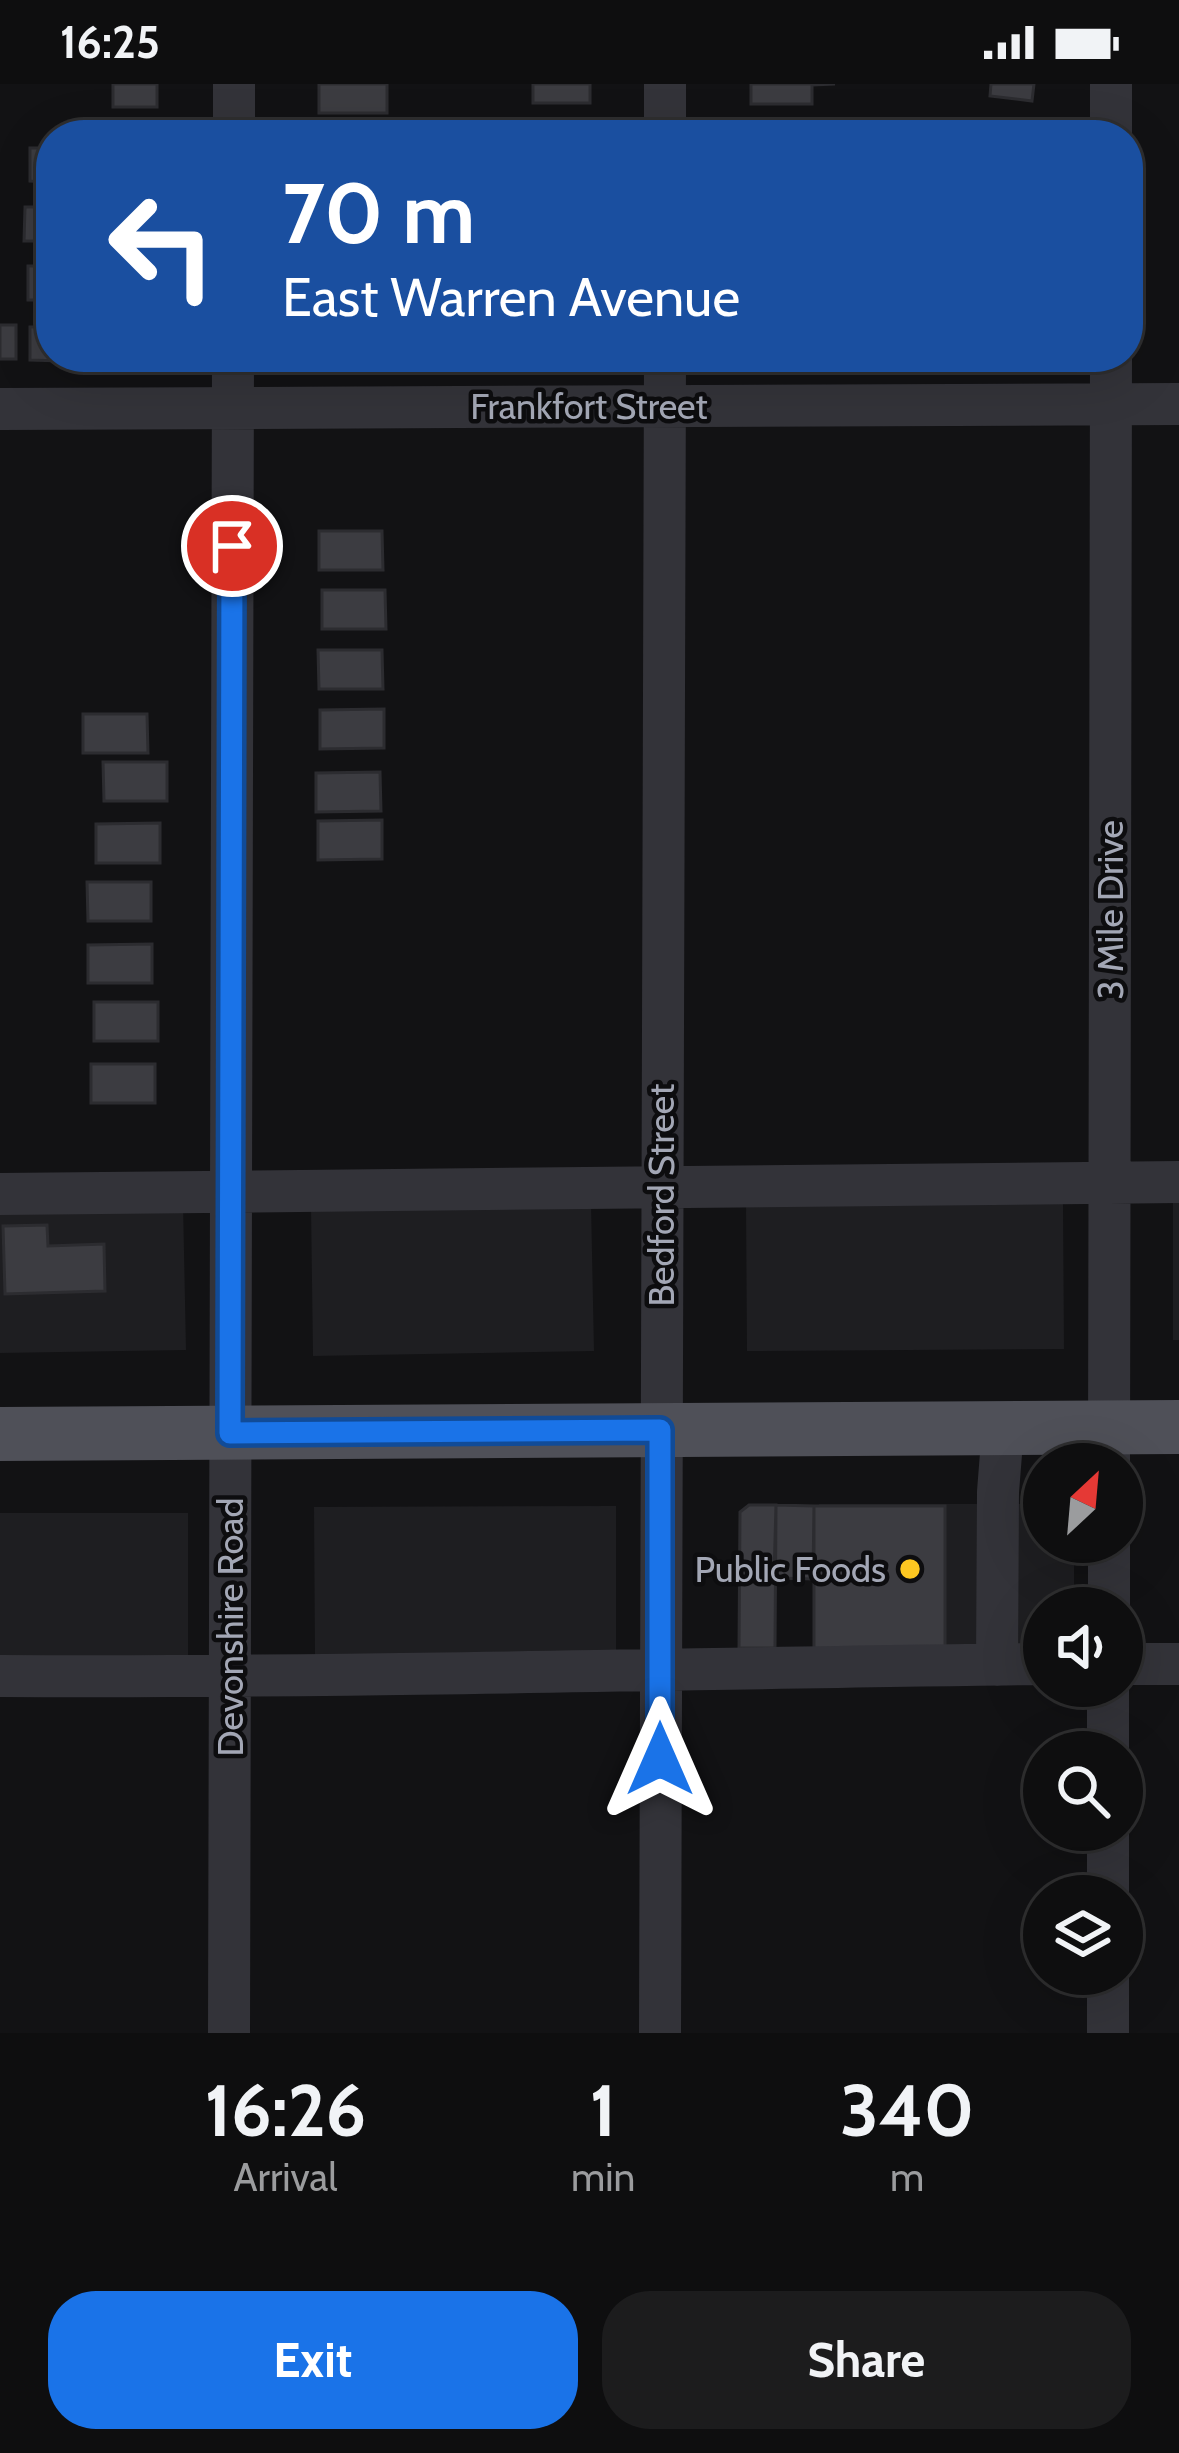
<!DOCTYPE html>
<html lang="en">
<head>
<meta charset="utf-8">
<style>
	body { margin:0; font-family:Cabin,sans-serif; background:#1c1c1d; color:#f1f3f6; height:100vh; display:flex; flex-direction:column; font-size:45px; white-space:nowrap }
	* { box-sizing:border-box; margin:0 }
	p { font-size:39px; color:#9b9c9e }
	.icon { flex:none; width:66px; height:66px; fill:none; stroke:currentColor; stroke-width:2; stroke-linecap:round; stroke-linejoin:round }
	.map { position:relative; height:1949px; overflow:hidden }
	.side { display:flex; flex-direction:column; background:#0e0e0f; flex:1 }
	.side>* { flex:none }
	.banner { position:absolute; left:36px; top:36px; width:1107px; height:252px; border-radius:48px; box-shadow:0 12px 48px #0002,0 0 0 3px #2e2e2f; background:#1a4fa0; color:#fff; overflow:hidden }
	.needle { width:78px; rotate:26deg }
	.fabs { position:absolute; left:1023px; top:1359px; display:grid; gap:24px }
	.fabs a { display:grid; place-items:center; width:120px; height:120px; border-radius:50%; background:#0e0e0f; box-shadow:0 12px 48px #0002,0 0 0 3px #2e2e2f; font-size:60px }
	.pin { position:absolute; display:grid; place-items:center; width:102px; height:102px; color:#fff; margin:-51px; border:6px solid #fff; border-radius:50%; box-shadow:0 3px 12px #0007 }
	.me { position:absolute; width:132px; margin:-66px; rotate:0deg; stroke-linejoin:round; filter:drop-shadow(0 0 9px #0008) }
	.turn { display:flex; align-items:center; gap:42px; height:252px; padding:0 48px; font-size:54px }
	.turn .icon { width:156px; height:156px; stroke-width:2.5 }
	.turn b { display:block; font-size:84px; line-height:102px }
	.eta { display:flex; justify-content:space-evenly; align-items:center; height:204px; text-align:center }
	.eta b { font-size:72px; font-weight:800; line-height:84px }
	.primary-button { display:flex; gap:24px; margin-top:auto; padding:24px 48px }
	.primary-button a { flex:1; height:138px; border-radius:48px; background:#1a73e8; color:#fff; font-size:48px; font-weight:800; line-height:138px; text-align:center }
	.primary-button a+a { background:#1c1c1d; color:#f1f3f6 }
	.status { display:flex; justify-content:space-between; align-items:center; height:84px; padding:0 60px; background:#0e0e0f; direction:ltr }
	.status svg { height:33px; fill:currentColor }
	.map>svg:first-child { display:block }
</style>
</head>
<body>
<div class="status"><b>16:25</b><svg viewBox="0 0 49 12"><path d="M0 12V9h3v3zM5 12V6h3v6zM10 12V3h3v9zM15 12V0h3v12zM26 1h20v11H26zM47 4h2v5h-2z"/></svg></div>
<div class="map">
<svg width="1179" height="1949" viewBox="0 0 1179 1949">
	<rect width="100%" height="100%" fill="#121214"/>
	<path fill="#1e1e21" d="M 1173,1111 L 1179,1111 L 1179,1256 L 1173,1256 Z
		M 183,1118 L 186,1266 L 0,1269 L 0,1121 Z
		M 1063,1118 L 1064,1265 L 747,1267 L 746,1120 Z
		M 591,1119 L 594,1267 L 313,1272 L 311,1123 Z
		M 819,1420 L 1044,1420 L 1044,1458 L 1074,1458 L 1074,1524 L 1044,1524 L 1044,1574 L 819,1574 Z
		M 616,1422 L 616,1571 L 315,1572 L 314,1423 Z
		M 0,1429 L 188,1429 L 188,1579 L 0,1579 Z"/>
	<path fill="#3c3c41" stroke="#2c2c30" stroke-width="3" d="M 113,0 L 157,0 L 157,23 L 113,23 Z
		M 319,0 L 387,0 L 387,29 L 319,29 Z
		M 533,0 L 590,0 L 590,19 L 533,19 Z
		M 751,0 L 835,0 L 812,1 L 812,20 L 751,20 Z
		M 991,0 L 1034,0 L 1032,17 L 990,12 Z
		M 1035,35 L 1036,51 L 1002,51 L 1002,37 Z
		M 417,36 L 446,37 L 446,51 L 416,51 Z
		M 753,38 L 818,43 L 817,51 L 753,51 Z
		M 524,40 L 596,44 L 595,51 L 523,51 Z
		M 86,43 L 154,43 L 154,51 L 86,51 Z
		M 30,64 L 51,64 L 51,98 L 30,97 Z
		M 25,123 L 51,123 L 51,157 L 24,157 Z
		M 28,182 L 51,182 L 51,216 L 28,216 Z
		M 0,241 L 16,241 L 16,275 L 0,275 Z
		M 30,243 L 51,243 L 51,273 L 60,273 L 60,277 L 30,276 Z
		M 319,447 L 382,447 L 383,486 L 319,486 Z
		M 322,506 L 385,506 L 386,545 L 322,545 Z
		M 318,566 L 382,566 L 383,605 L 319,605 Z
		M 384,625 L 384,664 L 320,665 L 320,626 Z
		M 83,630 L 147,630 L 148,669 L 83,669 Z
		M 103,678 L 167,678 L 167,717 L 104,717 Z
		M 380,688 L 381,727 L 316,728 L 316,689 Z
		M 382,736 L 382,775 L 318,776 L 318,737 Z
		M 160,739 L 160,779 L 96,779 L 96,740 Z
		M 87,798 L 151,798 L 151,837 L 88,837 Z
		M 152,860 L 152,899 L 88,899 L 88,861 Z
		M 94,918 L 158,918 L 158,957 L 94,957 Z
		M 91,980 L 155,980 L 155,1019 L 91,1019 Z
		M 47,1141 L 48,1162 L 104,1160 L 105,1207 L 5,1210 L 3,1142 Z
		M 749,1421 L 776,1421 L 775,1564 L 739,1564 L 740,1428 Z
		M 776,1421 L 814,1422 L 813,1495 L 774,1494 Z
		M 814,1422 L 945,1422 L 945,1569 L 814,1569 Z"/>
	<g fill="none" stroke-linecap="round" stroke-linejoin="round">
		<path stroke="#333339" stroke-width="42" d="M 234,51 L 234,0
			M 665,51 L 665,0
			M 1111,51 L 1111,0
			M 0,325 L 1179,320
			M 0,1110 L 1179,1098
			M 1109,1380 L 1111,273
			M 1109,1524 L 1109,1458
			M 1122,1580 L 1179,1580
			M 997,1581 L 998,1408 L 1003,1344
			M 0,1592 C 348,1594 696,1584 1044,1580
			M 1108,1668 L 1108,1602
			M 1108,1812 L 1108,1746
			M 229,1949 L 233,273
			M 660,1949 L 665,273
			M 1108,1949 L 1108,1890"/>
		<path stroke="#4f5058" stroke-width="54" d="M 0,1350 L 1179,1343"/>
	</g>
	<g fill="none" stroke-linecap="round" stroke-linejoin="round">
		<defs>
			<path id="route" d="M 232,462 L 230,1349 L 660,1346 L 660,1675"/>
		</defs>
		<use href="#route" stroke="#114b97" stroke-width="30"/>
		<use href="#route" stroke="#1a73e8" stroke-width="21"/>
	</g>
	<circle fill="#fdc721" stroke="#0d0d0f" stroke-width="4.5" cx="910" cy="1485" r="12"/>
	<g text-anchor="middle" stroke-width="9" stroke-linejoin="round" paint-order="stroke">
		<g font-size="36" fill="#a3a7b5" stroke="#0d0d0f">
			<text x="589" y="335">Frankfort Street</text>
			<text transform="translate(1110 826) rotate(-90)" y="13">3 Mile Drive</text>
			<text transform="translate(661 1111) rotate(-90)" y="13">Bedford Street</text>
			<text transform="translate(230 1543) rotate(-90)" y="13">Devonshire Road</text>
		</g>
		<g font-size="36" fill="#a3a7b5" stroke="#0d0d0f" text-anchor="end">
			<text x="886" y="1498">Public Foods</text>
		</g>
	</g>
</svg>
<div class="fabs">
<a><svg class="needle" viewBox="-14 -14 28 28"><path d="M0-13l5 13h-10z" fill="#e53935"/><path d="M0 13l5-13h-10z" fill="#9b9c9e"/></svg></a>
<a><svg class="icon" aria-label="sound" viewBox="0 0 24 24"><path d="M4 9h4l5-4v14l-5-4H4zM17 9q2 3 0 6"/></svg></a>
<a><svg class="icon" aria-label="search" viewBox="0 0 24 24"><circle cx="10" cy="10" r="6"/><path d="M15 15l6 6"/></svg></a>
<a><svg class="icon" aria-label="layers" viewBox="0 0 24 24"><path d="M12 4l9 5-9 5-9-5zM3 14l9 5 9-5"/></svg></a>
</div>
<div class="pin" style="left:232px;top:462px;background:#d93025"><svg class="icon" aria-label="arrive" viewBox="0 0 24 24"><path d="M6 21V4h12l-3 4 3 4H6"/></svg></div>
<svg class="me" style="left:660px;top:1675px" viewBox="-20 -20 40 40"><path d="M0-17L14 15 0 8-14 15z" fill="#1a73e8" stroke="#fff" stroke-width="4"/></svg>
<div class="banner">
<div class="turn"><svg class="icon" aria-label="left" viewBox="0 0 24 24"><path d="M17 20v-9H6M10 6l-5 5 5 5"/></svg><div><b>70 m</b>East Warren Avenue</div></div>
</div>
</div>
<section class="side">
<div class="eta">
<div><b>16:26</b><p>Arrival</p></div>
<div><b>1</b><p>min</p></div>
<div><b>340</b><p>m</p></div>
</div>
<div class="primary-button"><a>Exit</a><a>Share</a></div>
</section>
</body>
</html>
